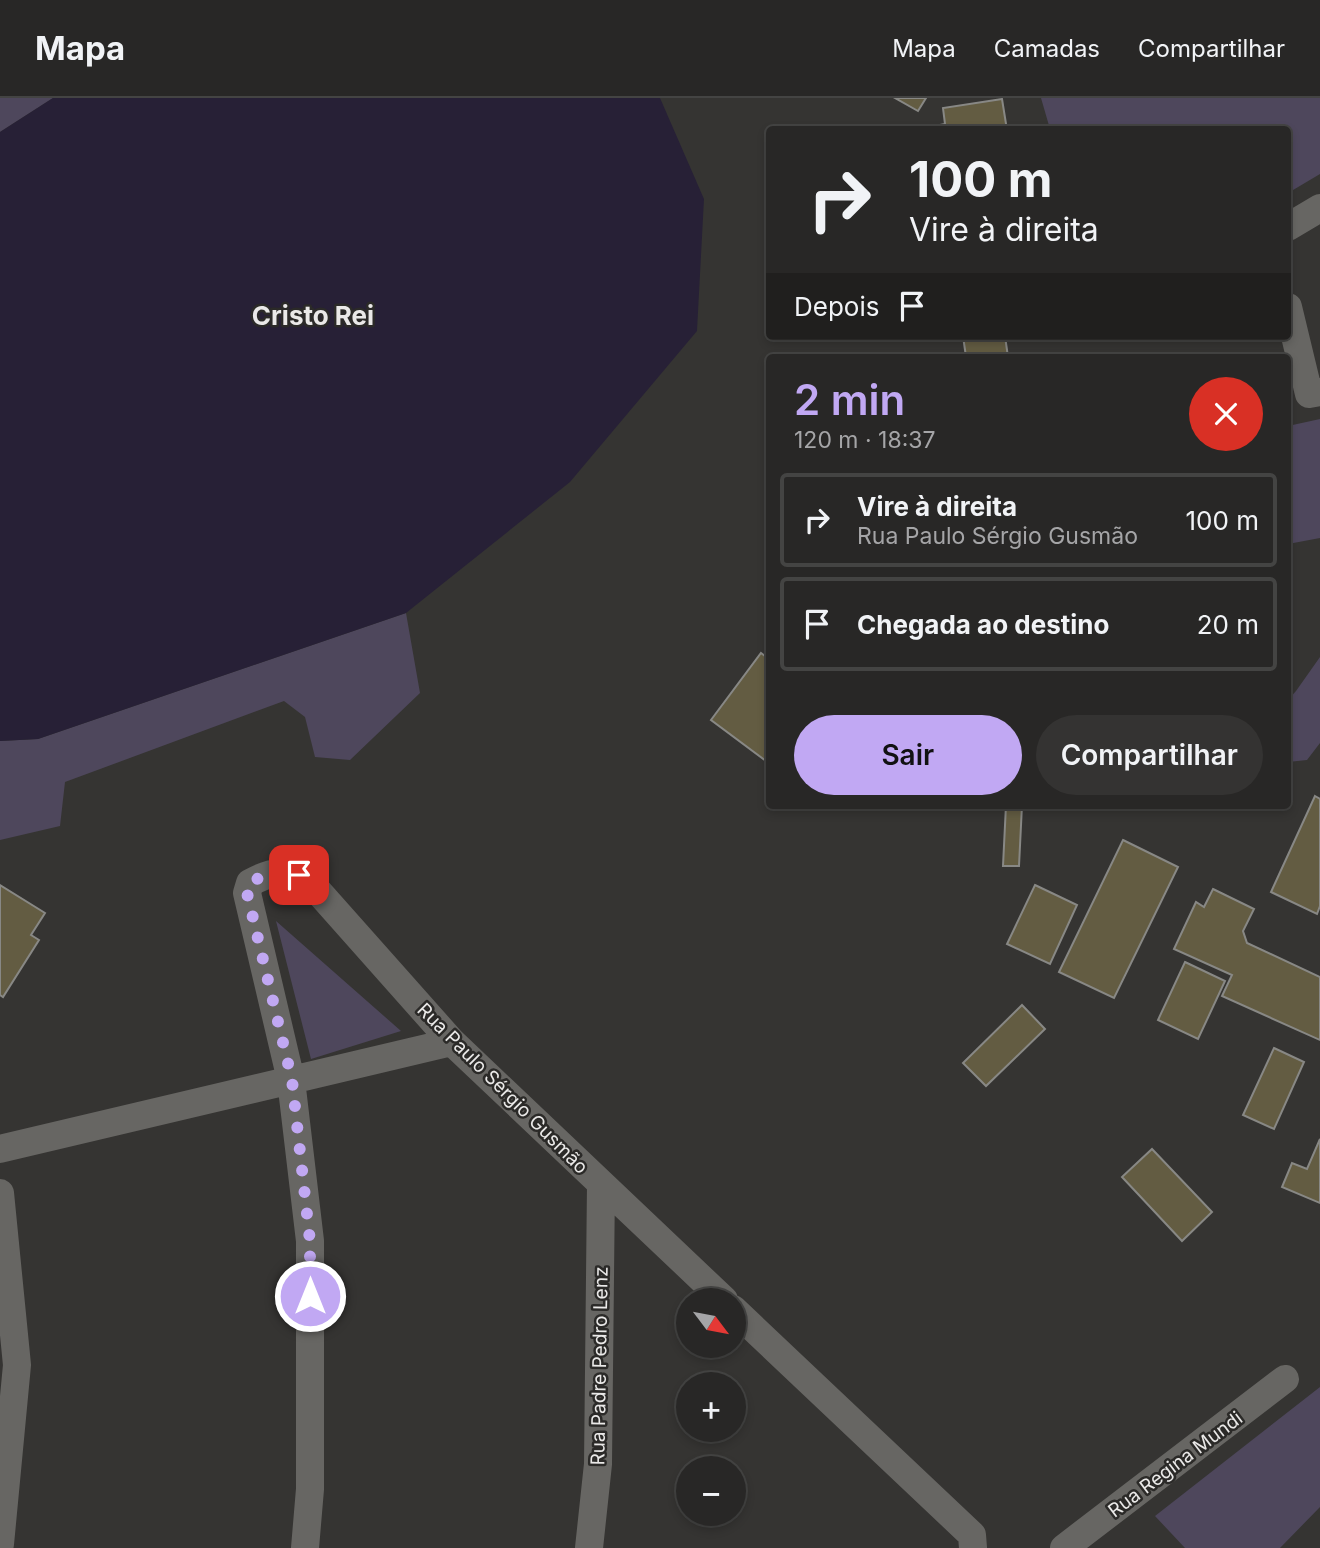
<!DOCTYPE html>
<html lang="pt">
<head>
<meta charset="utf-8">
<style>
	body { margin:0; font-family:Inter,sans-serif; background:#343332; color:#f1f3f6; height:100vh; display:flex; flex-direction:column; font-size:26px; white-space:nowrap }
	* { box-sizing:border-box; margin:0 }
	p { font-size:23px; color:#a5a5a7 }
	.icon { flex:none; width:38px; height:38px; fill:none; stroke:currentColor; stroke-width:2; stroke-linecap:round; stroke-linejoin:round }
	.map { position:relative; flex:1; overflow:hidden }
	.drawer { position:absolute; left:766px; top:256px; width:525px; height:455px; display:flex; flex-direction:column; background:#282726; border-radius:7px; box-shadow:0 4px 10px #0003,0 0 0 2px #444443 }
	.drawer>* { flex:none }
	.hud { position:absolute; left:766px; top:28px; width:525px; height:214px; border-radius:7px; box-shadow:0 4px 10px #0003,0 0 0 2px #444443; background:#282726; color:#f1f3f6; overflow:hidden }
	.needle { width:46px; rotate:122deg }
	.fabs { position:absolute; left:676px; top:1190px; display:grid; gap:14px }
	.fabs a { display:grid; place-items:center; width:70px; height:70px; border-radius:50%; background:#282726; box-shadow:0 4px 10px #0003,0 0 0 2px #444443; font-size:35px }
	.pin { position:absolute; display:grid; place-items:center; width:60px; height:60px; color:#fff; margin:-30px; border-radius:14px; box-shadow:0 4px 10px #0006 }
	.me { position:absolute; width:77px; margin:-38px; rotate:0deg; stroke-linejoin:round; filter:drop-shadow(0 0 5px #0008) }
	.turn { display:flex; align-items:center; gap:24px; height:147px; padding:0 28px; font-size:32px }
	.turn .icon { width:91px; height:91px; stroke-width:2.5 }
	.turn b { display:block; font-size:49px; line-height:60px }
	.then { display:flex; align-items:center; height:66px; padding:0 28px; background:#0003; gap:14px; font-size:26px }
	.round { display:grid; place-items:center; flex:none; width:74px; height:74px; border-radius:37px; background:#343332 }
	.head { display:flex; align-items:center; justify-content:space-between; height:119px; padding:0 28px }
	h1 { font-size:42px; font-weight:600; line-height:52px; color:#c1a8f3 }
	.button { display:flex; gap:14px; margin-top:auto; padding:14px 28px }
	.button a { flex:1; height:80px; border-radius:42px; background:#c1a8f3; color:#111; font-size:28px; font-weight:600; line-height:80px; text-align:center }
	.button a+a { background:#343332; color:#f1f3f6 }
	ul { padding:0; list-style:none }
	li { display:flex; align-items:center; gap:21px; height:94px; margin:0 14px 10px; padding:0 14px; border:4px solid #444443; border-radius:7px }
	li div { flex:1 }
	li b { display:block; font-size:26px }
	li em { font-style:normal }
	header { display:flex; align-items:center; gap:42px; box-sizing:border-box; height:98px; padding:0 35px; background:#282726; border-bottom:2px solid #444443 }
	header strong { font-size:33px }
	nav { display:flex; gap:38px; margin-inline-start:auto; font-size:24px }
	.map>svg:first-child { display:block }
</style>
</head>
<body>
<header>
<strong>Mapa</strong>
<nav><a>Mapa</a><a>Camadas</a><a>Compartilhar</a></nav>
</header>
<div class="map">
<svg width="1320" height="1450" viewBox="0 0 1320 1450">
	<rect width="100%" height="100%" fill="#353432"/>
	<path fill="#4e475c" d="M 0,0 L 53,0 L 0,34 Z
		M 1041,0 L 1320,0 L 1320,76 L 1288,95 L 1288,32 L 1050,31 Z
		M 1320,321 L 1320,440 L 1288,446 L 1288,328 Z
		M 406,515 L 420,595 L 350,662 L 315,659 L 305,619 L 284,603 L 65,684 L 60,728 L 0,742 L 0,643 L 38,641 Z
		M 1320,559 L 1320,645 L 1307,662 L 1288,664 L 1288,602 L 1296,593 Z
		M 276,823 L 401,933 L 311,961 Z
		M 1320,1289 L 1320,1409 L 1280,1450 L 1185,1450 L 1155,1418 Z"/>
	<path fill="#272036" d="M 53,0 L 660,0 L 704,101 L 697,233 L 570,384 L 406,515 L 38,641 L 0,643 L 0,34 Z"/>
	<path fill="#635c42" stroke="#888885" stroke-width="2" d="M 895,0 L 926,0 L 918,13 Z
		M 1002,1 L 1007,32 L 915,32 L 945,26 L 943,10 Z
		M 963,238 L 1005,238 L 1008,259 L 966,259 Z
		M 761,555 L 770,562 L 770,666 L 711,622 Z
		M 1315,698 L 1320,701 L 1320,808 L 1317,816 L 1271,794 Z
		M 1006,707 L 1022,707 L 1019,768 L 1003,768 Z
		M 1123,742 L 1178,769 L 1114,900 L 1059,874 Z
		M 0,787 L 45,815 L 31,837 L 39,842 L 3,899 L 0,897 Z
		M 1035,787 L 1077,807 L 1050,866 L 1007,846 Z
		M 1213,791 L 1254,811 L 1243,833 L 1247,845 L 1320,879 L 1320,942 L 1222,898 L 1232,877 L 1174,851 L 1196,804 L 1204,809 Z
		M 1185,864 L 1225,883 L 1198,941 L 1158,922 Z
		M 1022,907 L 1045,931 L 986,988 L 963,965 Z
		M 1274,950 L 1304,964 L 1274,1031 L 1243,1017 Z
		M 1320,1041 L 1320,1105 L 1282,1089 L 1292,1065 L 1307,1071 Z
		M 1152,1051 L 1212,1114 L 1182,1143 L 1122,1079 Z"/>
	<g fill="none" stroke-linecap="round" stroke-linejoin="round">
		<path stroke="#676663" stroke-width="28" d="M 1288,129 L 1320,110
			M 1288,209 L 1309,296 L 1320,294
			M 0,1051 L 452,944
			M 0,1095 L 17,1267 L 0,1446
			M 733,1211 L 972,1437 L 973,1450
			M 305,1450 L 310,1391 L 310,1143 L 291,982 L 247,795 L 250,785 C 271,773 288,770 309,783 L 452,944 L 724,1202
			M 589,1450 L 598,1366 L 601,1086
			M 1064,1450 L 1285,1281"/>
	</g>
	<g fill="none" stroke-linecap="round" stroke-linejoin="round">
		<path stroke="#c1a8f3" stroke-width="12" stroke-dasharray="0 21.6" d="M 299,777 L 286,773 L 257,781 L 250,785 L 247,795 L 292,982 L 310,1143 L 310,1198"/>
	</g>
	<g text-anchor="middle" stroke-width="5" stroke-linejoin="round" paint-order="stroke">
		<g font-size="19" fill="#eae9e8" stroke="#2b2a28">
			<text transform="translate(503 990) rotate(45)" y="7">Rua Paulo Sérgio Gusmão</text>
			<text transform="translate(599 1268) rotate(-89)" y="7">Rua Padre Pedro Lenz</text>
			<text transform="translate(1175 1366) rotate(-37)" y="7">Rua Regina Mundi</text>
		</g>
		<g font-size="26" font-weight="bold" fill="#eae9e8" stroke="#2b2a28">
			<text x="313" y="227">Cristo Rei</text>
		</g>
	</g>
</svg>
<div class="fabs">
<a><svg class="needle" viewBox="-14 -14 28 28"><path d="M0-13l5 13h-10z" fill="#e53935"/><path d="M0 13l5-13h-10z" fill="#a5a5a7"/></svg></a>
<a>+</a>
<a>−</a>
</div>
<div class="pin" style="left:299px;top:777px;background:#d93025"><svg class="icon" aria-label="arrive" viewBox="0 0 24 24"><path d="M6 21V4h12l-3 4 3 4H6"/></svg></div>
<svg class="me" style="left:310px;top:1198px" viewBox="-20 -20 40 40"><circle r="17" fill="#c1a8f3" stroke="#fff" stroke-width="3"/><path d="M0-11L8 9 0 5-8 9z" fill="#fff"/></svg>
<div class="hud">
<div class="turn"><svg class="icon" aria-label="right" viewBox="0 0 24 24"><path d="M7 20v-9h11M14 6l5 5-5 5"/></svg><div><b>100 m</b>Vire à direita</div></div>
<div class="then">Depois<svg class="icon" aria-label="arrive" viewBox="0 0 24 24"><path d="M6 21V4h12l-3 4 3 4H6"/></svg></div>
</div>
<section class="drawer">
<div class="head"><div><h1>2 min</h1><p>120 m · 18:37</p></div><a class="round" style="background:#d93025;color:#fff"><svg class="icon" aria-label="close" viewBox="0 0 24 24"><path d="M6 6l12 12M18 6L6 18"/></svg></a></div>
<ul>
<li><svg class="icon" aria-label="right" viewBox="0 0 24 24"><path d="M7 20v-9h11M14 6l5 5-5 5"/></svg><div><b>Vire à direita</b><p>Rua Paulo Sérgio Gusmão</p></div><em>100 m</em></li>
<li><svg class="icon" aria-label="arrive" viewBox="0 0 24 24"><path d="M6 21V4h12l-3 4 3 4H6"/></svg><div><b>Chegada ao destino</b></div><em>20 m</em></li>
</ul>
<div class="button"><a>Sair</a><a>Compartilhar</a></div>
</section>
</div>
</body>
</html>
